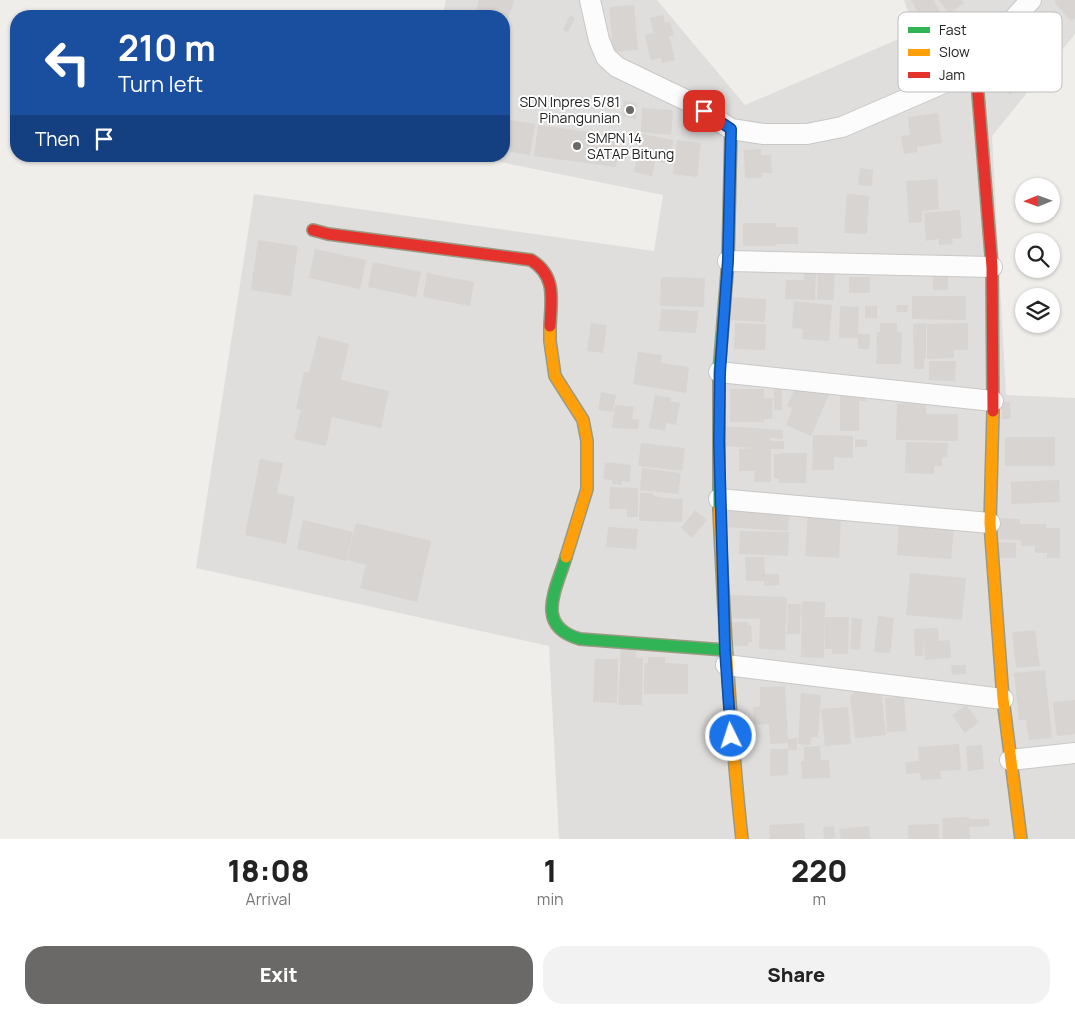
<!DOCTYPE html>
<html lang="en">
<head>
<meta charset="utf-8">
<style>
	body { margin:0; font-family:Manrope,sans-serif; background:#f2f2f2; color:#222; height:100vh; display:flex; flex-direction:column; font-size:19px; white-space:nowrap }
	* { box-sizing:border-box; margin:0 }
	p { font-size:16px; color:#767676 }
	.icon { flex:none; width:28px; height:28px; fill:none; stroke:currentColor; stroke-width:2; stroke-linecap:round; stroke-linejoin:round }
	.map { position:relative; height:839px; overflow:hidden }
	.details { display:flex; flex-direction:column; background:#fff; flex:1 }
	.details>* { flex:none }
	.banner { position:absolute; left:10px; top:10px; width:500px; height:152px; border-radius:20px; box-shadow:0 1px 4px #0004; background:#1a4fa0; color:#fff; overflow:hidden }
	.needle { width:32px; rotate:269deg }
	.tools { position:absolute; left:1015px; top:178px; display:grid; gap:10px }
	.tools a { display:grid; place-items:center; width:45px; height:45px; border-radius:50%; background:#fff; box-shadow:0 1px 4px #0004; font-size:25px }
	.pin { position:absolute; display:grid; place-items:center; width:42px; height:42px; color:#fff; margin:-21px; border-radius:10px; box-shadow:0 2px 8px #0006 }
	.me { position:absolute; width:55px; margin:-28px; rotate:356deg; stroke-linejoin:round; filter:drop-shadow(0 0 4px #0008) }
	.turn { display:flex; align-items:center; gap:18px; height:105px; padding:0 25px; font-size:22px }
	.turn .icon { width:65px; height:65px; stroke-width:2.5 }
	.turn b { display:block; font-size:35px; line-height:42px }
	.then { display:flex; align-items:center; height:48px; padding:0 25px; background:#0003; gap:10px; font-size:19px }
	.eta { display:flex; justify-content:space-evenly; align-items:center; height:85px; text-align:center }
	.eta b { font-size:30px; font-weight:800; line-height:35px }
	.cta { display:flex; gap:10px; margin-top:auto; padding:10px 25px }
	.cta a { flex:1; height:58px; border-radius:20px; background:#6a6968; color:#fff; font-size:20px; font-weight:800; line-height:58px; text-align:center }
	.cta a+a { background:#f2f2f2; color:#222 }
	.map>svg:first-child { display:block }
</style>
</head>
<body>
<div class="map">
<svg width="1075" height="839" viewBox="0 0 1075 839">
	<rect width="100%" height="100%" fill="#f0eeeb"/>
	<path fill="#dfdedc" d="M 446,0 L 657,0 L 745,105 L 915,32 L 904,0 L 1075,0 L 1075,34 L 992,136 L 1006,395 L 1075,398 L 1075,839 L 559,839 L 549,646 L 196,568 L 254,194 L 654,251 L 663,195 L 470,156 L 504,156 L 504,16 L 442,16 Z"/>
	<path fill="#d7d4d2" d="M 479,0 L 514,0 L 504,32 L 504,16 L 475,16 Z
		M 911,0 L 933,0 L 945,20 L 928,30 Z
		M 939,0 L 962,0 L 964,3 L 949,14 Z
		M 1056,0 L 1075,0 L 1075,18 L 1071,21 L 1054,2 Z
		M 634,5 L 638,50 L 613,52 L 609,7 Z
		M 570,15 L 575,18 L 568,32 L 563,30 Z
		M 663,15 L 665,23 L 670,22 L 674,35 L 669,36 L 675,60 L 662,63 L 661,58 L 651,60 L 645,35 L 654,33 L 650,18 Z
		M 1012,53 L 1032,77 L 1010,95 L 990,70 Z
		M 624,101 L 637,103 L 636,119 L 622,116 Z
		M 642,108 L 673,110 L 671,135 L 641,132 Z
		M 938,113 L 942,143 L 917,147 L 917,152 L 904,154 L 901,136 L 910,135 L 908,117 Z
		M 504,119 L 535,124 L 530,155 L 504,151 Z
		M 538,125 L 619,136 L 616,167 L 534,156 Z
		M 642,134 L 673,140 L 668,164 L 655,161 L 652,176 L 634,172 Z
		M 677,140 L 701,143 L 697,177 L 673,174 Z
		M 761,149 L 761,155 L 771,155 L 772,173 L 762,173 L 762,178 L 745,178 L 744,150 Z
		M 860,168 L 873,170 L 872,186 L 858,185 Z
		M 937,179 L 939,209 L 922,211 L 922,222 L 909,223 L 906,181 Z
		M 847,194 L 869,196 L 867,234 L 844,233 Z
		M 960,210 L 962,238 L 952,239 L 953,244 L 939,245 L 939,239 L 926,241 L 924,213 Z
		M 743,223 L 776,223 L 776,227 L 798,227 L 798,244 L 776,244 L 776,246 L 743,246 Z
		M 258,240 L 298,246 L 291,296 L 251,290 Z
		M 315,249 L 366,260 L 360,289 L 309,278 Z
		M 373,262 L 421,272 L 416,297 L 368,287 Z
		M 818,264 L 835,264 L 834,300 L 817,300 Z
		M 804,271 L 816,271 L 815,300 L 785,299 L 786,280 L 804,280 Z
		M 427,273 L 474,282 L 470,306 L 423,297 Z
		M 933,274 L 948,274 L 948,290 L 933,290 Z
		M 661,277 L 705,278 L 704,307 L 660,306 Z
		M 849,277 L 870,277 L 870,293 L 849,293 Z
		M 912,296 L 966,296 L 966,320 L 912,319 Z
		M 730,297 L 766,299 L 765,322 L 729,320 Z
		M 794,301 L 832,305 L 829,341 L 802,339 L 803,329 L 792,328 Z
		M 897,305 L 908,305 L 907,312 L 896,312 Z
		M 840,306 L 859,307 L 858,334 L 870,334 L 869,349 L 858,349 L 858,338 L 839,338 Z
		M 865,306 L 877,306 L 877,318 L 865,318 Z
		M 661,309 L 698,311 L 696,333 L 659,331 Z
		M 591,323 L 607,325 L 603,353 L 587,351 Z
		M 735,323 L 766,324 L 765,350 L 734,349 Z
		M 880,323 L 897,323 L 897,332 L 902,332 L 901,364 L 876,364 L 877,332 L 880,332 Z
		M 926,323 L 926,359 L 924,359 L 924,369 L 914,369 L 913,324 Z
		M 968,323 L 968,350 L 954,350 L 954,358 L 927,359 L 927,324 Z
		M 318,336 L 349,344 L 341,380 L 389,391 L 381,428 L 332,417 L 326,446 L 294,439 L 301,410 L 296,409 L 304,372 L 309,373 Z
		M 638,352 L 662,355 L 661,363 L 689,367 L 686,393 L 633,384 Z
		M 929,361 L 956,361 L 955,381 L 929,380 Z
		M 796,386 L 830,392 L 811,436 L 786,425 L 793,408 L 787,406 Z
		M 782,388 L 782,410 L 774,410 L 774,389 Z
		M 730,389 L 764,389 L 764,398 L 773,398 L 772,419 L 764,419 L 764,422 L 730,422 Z
		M 601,392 L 616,395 L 613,412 L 598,410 Z
		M 840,394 L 866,394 L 866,401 L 859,401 L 859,431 L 840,431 Z
		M 655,395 L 671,398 L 670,401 L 680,403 L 676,425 L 666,423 L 665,431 L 649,428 Z
		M 1001,402 L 1010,402 L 1011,419 L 1002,419 Z
		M 897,403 L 926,404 L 926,414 L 958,414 L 958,441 L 896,440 Z
		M 615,405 L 634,407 L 632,419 L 639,420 L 638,429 L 612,428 Z
		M 720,426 L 783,430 L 783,439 L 770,438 L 770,441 L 784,441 L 784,449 L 771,449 L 771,482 L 754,482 L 755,471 L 739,471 L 739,449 L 756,448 L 719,446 Z
		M 813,435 L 853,436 L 853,458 L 834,457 L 834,470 L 812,470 Z
		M 1005,437 L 1055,437 L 1055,466 L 1005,466 Z
		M 855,439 L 867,440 L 867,447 L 855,447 Z
		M 906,442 L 948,443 L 947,458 L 942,457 L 942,466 L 934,466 L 934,474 L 905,473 Z
		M 641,443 L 685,448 L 682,471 L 638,466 Z
		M 780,453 L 807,453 L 806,483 L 779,483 L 779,479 L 774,478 L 774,454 L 780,454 Z
		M 260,459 L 283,463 L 277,493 L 295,497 L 286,544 L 245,535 Z
		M 605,462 L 631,465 L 630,482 L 622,481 L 621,485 L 612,484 L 612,480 L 603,479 Z
		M 642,468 L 681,473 L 678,494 L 640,490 Z
		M 1059,480 L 1060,502 L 1011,504 L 1011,482 Z
		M 610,487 L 638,488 L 638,517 L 627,517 L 627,509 L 609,509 Z
		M 640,493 L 653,493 L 653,496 L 665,498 L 683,499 L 682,522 L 639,521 Z
		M 728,504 L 789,508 L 788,531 L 726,527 Z
		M 695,510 L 707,520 L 692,538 L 681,528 Z
		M 808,513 L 841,515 L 839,558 L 805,556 Z
		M 995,518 L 1020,519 L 1020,524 L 1046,524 L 1046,528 L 1060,528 L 1060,558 L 1047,558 L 1047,553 L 1035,553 L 1035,546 L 1021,546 L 1021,540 L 995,539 Z
		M 303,520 L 353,532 L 346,561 L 297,549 Z
		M 899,522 L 954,526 L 951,559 L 897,555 Z
		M 356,523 L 431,541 L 417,602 L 360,588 L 366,565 L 347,560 Z
		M 608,527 L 638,529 L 636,549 L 606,547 Z
		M 740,531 L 789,532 L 788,556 L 739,554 Z
		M 998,542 L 1016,543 L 1016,558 L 998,558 Z
		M 745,557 L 764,557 L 765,574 L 779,574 L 779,585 L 764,586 L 764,581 L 746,581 Z
		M 910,573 L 966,578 L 962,620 L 906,615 Z
		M 728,595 L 787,597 L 785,650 L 759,649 L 760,619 L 727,618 Z
		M 802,601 L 825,602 L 824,658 L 801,657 Z
		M 788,604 L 801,604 L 800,634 L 787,634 Z
		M 878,616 L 894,618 L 890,653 L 874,652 Z
		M 825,617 L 849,617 L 848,654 L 832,654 L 832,649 L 825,649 Z
		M 852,618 L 862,619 L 860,650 L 850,649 Z
		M 729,622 L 748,622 L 748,625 L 751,625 L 752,642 L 748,642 L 748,646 L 729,646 Z
		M 938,628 L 939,641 L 950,640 L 951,658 L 925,660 L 923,640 L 923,656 L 915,656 L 914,629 Z
		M 1035,630 L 1040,666 L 1016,668 L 1012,632 Z
		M 621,645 L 633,645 L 633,657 L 634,645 L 637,658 L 643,658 L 642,705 L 618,705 Z
		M 648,657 L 665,657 L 665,663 L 688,664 L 688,694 L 644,694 L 644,663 L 648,663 Z
		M 595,659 L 618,659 L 617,703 L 593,702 Z
		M 951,665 L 966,665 L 966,674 L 952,675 Z
		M 1045,670 L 1052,738 L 1029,740 L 1026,720 L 1019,720 L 1014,673 Z
		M 866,685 L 868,693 L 881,691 L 886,735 L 855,738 L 850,695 L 853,694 L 853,687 Z
		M 785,686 L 788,739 L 797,738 L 797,750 L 788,750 L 788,743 L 770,744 L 769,724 L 754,725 L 753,707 L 760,706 L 760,687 Z
		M 801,693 L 821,695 L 818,737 L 811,737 L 810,745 L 798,744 Z
		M 904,697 L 906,731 L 887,732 L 885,698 Z
		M 1075,700 L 1075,734 L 1057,736 L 1053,702 Z
		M 966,705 L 979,722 L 965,733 L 952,715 Z
		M 848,707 L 851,744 L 825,746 L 821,709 Z
		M 959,744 L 961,770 L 940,771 L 941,779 L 921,780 L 920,773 L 906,774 L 905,762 L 919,761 L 918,747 Z
		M 982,745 L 984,769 L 968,771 L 966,746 Z
		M 820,746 L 821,760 L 829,760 L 830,778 L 802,779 L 801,761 L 804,761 L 804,747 Z
		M 770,749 L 788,749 L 788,775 L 770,776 Z
		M 969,817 L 969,819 L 989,819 L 989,826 L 969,827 L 970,839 L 943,839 L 942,818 Z
		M 804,823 L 805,839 L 770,839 L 769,825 Z
		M 939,824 L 939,839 L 908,839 L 908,825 Z
		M 834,826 L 835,838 L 824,839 L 823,827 Z
		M 869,826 L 870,839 L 841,839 L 839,829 Z"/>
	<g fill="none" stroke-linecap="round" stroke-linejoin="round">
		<defs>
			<path id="street" d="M 590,0 L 599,40 L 606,57 L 617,67 L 690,102 L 731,129 L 764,134 L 807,134 L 842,127 L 976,69 L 1008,25 L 1031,0
				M 728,261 L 992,267
				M 719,372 L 993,401
				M 719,499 L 990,523
				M 726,665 L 1003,699
				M 1010,760 L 1075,753"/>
			<path id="fast" d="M 719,510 L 719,372 L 728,261 L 731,129
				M 566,557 C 556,590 534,626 580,639 L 725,650"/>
			<path id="slow" d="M 550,326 L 550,341 L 555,376 L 583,420 L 587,441 L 587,489 L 566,557
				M 993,411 L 990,523 L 1003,699 L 1021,839
				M 719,510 C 724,620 730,729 742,839"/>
			<path id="jam" d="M 976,69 L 992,267 L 993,411
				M 313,230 L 328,234 L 531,260 C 557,276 551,300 550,326"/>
		</defs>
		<use href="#street" stroke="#c9c8c7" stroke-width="22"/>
		<use href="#fast" stroke="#999a82" stroke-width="14"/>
		<use href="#slow" stroke="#999a82" stroke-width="14"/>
		<use href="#jam" stroke="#999a82" stroke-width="14"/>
		<use href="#street" stroke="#fdfcfc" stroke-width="20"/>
		<use href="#fast" stroke="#30b455" stroke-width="11"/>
		<use href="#slow" stroke="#ff9f0a" stroke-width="11"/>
		<use href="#jam" stroke="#e5322d" stroke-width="11"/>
	</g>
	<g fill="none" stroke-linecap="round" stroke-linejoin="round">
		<defs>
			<path id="route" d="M 704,111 L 731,129 L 728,260 L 720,372 L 719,442 L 725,650 L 731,736"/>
		</defs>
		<use href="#route" stroke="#114b97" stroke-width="12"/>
		<use href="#route" stroke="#1a73e8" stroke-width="9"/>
	</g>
	<g fill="#6a6968" stroke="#fff" stroke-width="2">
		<circle cx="630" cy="110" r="5"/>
		<circle cx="577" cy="146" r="5"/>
	</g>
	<g text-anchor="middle" stroke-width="4" stroke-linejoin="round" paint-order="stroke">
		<g font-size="14" fill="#222" stroke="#fff" text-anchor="end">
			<text x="620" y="107">SDN Inpres 5/81<tspan x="620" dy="16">Pinangunian</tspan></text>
			<text x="587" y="143" text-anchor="start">SMPN 14<tspan x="587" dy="16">SATAP Bitung</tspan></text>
		</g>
	</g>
	<rect x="898" y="12" width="164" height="80" rx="8" fill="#fff" stroke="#bdbdbd" stroke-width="1"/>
	<rect x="908" y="27" width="22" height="6" fill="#30b455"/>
	<rect x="908" y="49" width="22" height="7" fill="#ff9f0a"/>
	<rect x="908" y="72" width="22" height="6" fill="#e5322d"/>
	<g font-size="14" fill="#222">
		<text x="939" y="35">Fast</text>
		<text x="939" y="57">Slow</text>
		<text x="939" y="80">Jam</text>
	</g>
</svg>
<div class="tools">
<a><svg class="needle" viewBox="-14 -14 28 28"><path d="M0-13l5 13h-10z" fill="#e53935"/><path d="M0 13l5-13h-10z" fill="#767676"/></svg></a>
<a><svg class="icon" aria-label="search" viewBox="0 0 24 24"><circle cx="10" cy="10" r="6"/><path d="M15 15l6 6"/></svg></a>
<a><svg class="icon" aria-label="layers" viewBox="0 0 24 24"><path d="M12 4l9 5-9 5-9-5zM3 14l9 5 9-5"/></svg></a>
</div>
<div class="pin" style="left:704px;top:111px;background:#d93025"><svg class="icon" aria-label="arrive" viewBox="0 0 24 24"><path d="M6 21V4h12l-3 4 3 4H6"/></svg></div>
<svg class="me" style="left:731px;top:736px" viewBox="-20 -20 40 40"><circle r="17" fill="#1a73e8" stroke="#fff" stroke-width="3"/><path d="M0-11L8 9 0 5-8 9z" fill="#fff"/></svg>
<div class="banner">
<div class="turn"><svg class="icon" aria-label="left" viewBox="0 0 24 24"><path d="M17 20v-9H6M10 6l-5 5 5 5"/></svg><div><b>210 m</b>Turn left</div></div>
<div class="then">Then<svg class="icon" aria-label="arrive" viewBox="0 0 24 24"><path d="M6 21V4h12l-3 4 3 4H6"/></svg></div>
</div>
</div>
<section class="details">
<div class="eta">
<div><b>18:08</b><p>Arrival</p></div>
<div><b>1</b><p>min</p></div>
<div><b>220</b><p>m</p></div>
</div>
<div class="cta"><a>Exit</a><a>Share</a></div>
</section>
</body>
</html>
